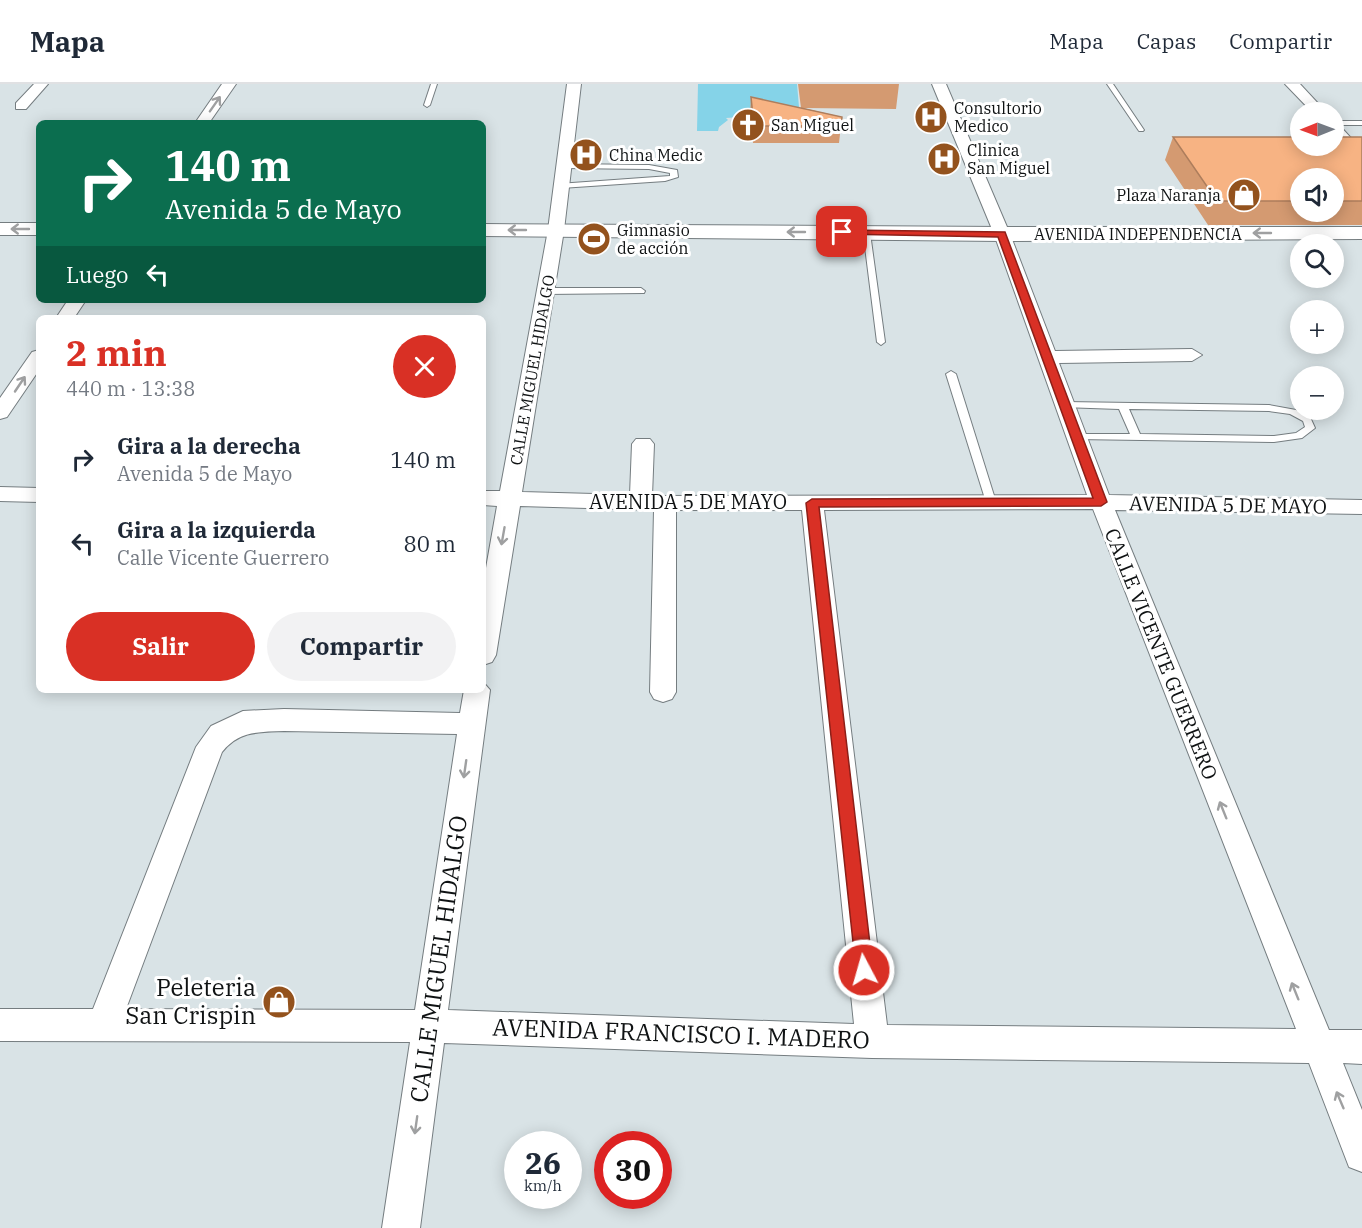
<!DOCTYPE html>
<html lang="es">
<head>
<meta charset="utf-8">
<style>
	body { margin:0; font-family:"IBM Plex Serif",serif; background:#f2f2f3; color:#1f2937; height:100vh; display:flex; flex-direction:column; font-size:22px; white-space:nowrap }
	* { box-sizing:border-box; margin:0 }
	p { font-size:20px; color:#747a83 }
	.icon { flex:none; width:33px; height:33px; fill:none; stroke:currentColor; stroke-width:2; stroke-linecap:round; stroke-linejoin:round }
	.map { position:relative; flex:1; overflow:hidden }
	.panel { position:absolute; left:36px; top:231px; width:450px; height:378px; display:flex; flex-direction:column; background:#fff; border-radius:9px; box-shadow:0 3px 15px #0003 }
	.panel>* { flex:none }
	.banner { position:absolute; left:36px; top:36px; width:450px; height:183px; border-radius:9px; box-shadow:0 3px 15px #0003; background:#0b6e4f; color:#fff; overflow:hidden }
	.needle { width:39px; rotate:269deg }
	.tools { position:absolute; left:1290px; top:18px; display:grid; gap:12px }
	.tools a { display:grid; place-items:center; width:54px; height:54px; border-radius:50%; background:#fff; box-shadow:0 3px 15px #0003; font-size:30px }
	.speed { position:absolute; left:504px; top:1047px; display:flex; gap:12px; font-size:30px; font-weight:700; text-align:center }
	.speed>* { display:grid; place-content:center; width:78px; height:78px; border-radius:50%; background:#fff; box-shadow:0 3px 15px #0003; line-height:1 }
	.speed small { font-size:15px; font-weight:400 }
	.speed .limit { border:9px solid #d22; background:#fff; color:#111 }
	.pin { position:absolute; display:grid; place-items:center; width:51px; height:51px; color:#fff; margin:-26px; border-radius:12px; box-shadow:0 3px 9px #0006 }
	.me { position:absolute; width:66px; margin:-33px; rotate:354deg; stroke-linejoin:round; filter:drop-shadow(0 0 4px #0008) }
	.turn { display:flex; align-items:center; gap:21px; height:126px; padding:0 30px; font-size:27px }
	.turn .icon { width:78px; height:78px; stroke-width:2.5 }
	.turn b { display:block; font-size:42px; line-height:51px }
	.then { display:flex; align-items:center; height:57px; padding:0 30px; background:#0003; gap:12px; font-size:22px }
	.round { display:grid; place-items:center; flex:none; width:63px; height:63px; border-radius:32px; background:#f2f2f3 }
	.overview { display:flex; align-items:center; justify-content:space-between; height:102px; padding:0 30px }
	h1 { font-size:36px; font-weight:700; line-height:45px; color:#d93025 }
	.action { display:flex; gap:12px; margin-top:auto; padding:12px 30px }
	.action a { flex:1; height:69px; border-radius:36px; background:#d93025; color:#fff; font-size:24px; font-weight:700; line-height:69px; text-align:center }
	.action a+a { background:#f2f2f3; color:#1f2937 }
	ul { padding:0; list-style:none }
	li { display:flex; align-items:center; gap:18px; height:84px; padding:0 30px }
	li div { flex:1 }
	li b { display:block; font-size:22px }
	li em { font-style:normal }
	header { display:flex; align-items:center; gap:36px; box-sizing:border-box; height:84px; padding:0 30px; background:#fff; border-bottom:2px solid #e0e1e3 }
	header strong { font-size:28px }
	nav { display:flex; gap:33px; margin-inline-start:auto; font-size:21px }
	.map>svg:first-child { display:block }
</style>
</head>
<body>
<header>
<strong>Mapa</strong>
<nav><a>Mapa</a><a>Capas</a><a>Compartir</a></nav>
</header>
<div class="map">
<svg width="1362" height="1144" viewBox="0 0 1362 1144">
	<rect width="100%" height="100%" fill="#d9e3e6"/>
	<path fill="#85d3e8" d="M 698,0 L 797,0 L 801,46 L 756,32 L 726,34 L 728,36 L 719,43 L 718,47 L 697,47 Z"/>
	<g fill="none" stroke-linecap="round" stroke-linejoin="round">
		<defs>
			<path id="service" d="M 431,0 L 437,0 L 430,21 L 427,23 L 424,21 Z
				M 1107,0 L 1113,0 L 1144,46 L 1143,47 L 1139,47 Z
				M 1334,37 L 1362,37 L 1362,41 L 1334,41 Z
				M 561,80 L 649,81 L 677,86 L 678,93 L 665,97 L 561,104 L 558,104 L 558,100 L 670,92 L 670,89 L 649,85 L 564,84 L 561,84 Z
				M 863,147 L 870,149 L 885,258 L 881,261 L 877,258 Z
				M 641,204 L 645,207 L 644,209 L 545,210 L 541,207 L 545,204 Z
				M 951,287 L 956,290 L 996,418 L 995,420 L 991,421 L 986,418 L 946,290 Z
				M 1065,318 L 1269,321 L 1296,326 L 1310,333 L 1315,344 L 1302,354 L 1274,358 L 1076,355 L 1073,354 L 1073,350 L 1130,350 L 1119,325 L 1062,323 L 1060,321 ZM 1129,325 L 1269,327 L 1290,330 L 1303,337 L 1305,343 L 1296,349 L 1274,352 L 1140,350 Z"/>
			<path id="minor" d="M 34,0 L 48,0 L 26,25 L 16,25 L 16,19 Z
				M 222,0 L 236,0 L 209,39 L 195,39 Z
				M 567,0 L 581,0 L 564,146 L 522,408 L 630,411 L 632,360 L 636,355 L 650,355 L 654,360 L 652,412 L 1087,411 L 994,150 L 932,0 L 946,0 L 1010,150 L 1055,267 L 1192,265 L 1202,271 L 1192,277 L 1059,279 L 1109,411 L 1362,416 L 1362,430 L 1115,426 L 1329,946 L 1362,946 L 1362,980 L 1343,979 L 1362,1026 L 1362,1088 L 1349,1083 L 1309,979 L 872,974 L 444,959 L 420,1144 L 382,1144 L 410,958 L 0,957 L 0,925 L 93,925 L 196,663 L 211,642 L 243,627 L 284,625 L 460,629 L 464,606 L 483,606 L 483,598 L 490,606 L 448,926 L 854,940 L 802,426 L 676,426 L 676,608 L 672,615 L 663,618 L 654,615 L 650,608 L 654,426 L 520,422 L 496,571 L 492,578 L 483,581 L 483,501 L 497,422 L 483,421 L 483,407 L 500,407 L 548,146 ZM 1093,425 L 1296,945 L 887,941 L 824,426 ZM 284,647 L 457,650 L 415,926 L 126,925 L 222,668 C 239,647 258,648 284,647 Z
				M 1285,0 L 1300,0 L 1326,28 L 1312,28 Z
				M 1334,40 L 1339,41 L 1362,66 L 1362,80 L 1357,78 L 1334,52 Z
				M 68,216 L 86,216 L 74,234 L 56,234 Z
				M 39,266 L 39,286 L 7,333 L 0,335 L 0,314 L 32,268 Z
				M 0,403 L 39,404 L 39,418 L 0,417 Z"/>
			<path id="secondary" d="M 0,139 L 39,139 L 39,151 L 0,151 Z
				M 483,140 L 1002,143 L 1362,143 L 1362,155 L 1002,157 L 483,152 Z"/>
		</defs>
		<use href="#service" stroke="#757d80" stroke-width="2"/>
		<use href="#minor" stroke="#757d80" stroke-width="2"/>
		<use href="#secondary" stroke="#757d80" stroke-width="2"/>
		<use href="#service" fill="#fff" fill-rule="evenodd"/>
		<use href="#minor" fill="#fff" fill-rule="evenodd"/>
		<use href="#secondary" fill="#fff" fill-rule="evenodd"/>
	</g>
	<path fill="#d49a71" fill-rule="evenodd" d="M 798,0 L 899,0 L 896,25 L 803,24 L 842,33 L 839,59 L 753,59 L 750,30 L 751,13 L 801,24 Z
		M 1173,53 L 1362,53 L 1362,141 L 1208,141 L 1165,76 ZM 1300,94 L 1334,94 L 1334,128 L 1300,128 Z"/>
	<path fill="#f7b383" stroke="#ad7d5c" stroke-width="1.5" d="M 751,13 L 842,33 L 841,42 L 754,42 Z
		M 1173,53 L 1300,53 L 1300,62 L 1334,62 L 1334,53 L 1362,53 L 1362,117 L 1334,117 L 1334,94 L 1300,94 L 1300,117 L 1217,117 Z"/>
	<defs><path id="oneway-shaft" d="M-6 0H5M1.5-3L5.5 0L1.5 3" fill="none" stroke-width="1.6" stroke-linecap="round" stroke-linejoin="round" transform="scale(1.5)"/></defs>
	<g stroke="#9fa0a1">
		<use href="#oneway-shaft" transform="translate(215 20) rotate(-55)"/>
		<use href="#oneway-shaft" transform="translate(20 145) rotate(-180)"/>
		<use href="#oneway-shaft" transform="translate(517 146) rotate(180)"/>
		<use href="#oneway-shaft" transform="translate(796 148) rotate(-180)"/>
		<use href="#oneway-shaft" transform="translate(1262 149) rotate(180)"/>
		<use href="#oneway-shaft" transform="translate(20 300) rotate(-56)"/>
		<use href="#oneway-shaft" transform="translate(503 452) rotate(100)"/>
		<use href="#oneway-shaft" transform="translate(465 685) rotate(98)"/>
		<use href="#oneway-shaft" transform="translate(1223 726) rotate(-112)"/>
		<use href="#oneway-shaft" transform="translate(1295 907) rotate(-112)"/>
		<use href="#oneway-shaft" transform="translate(1340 1016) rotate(-113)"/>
		<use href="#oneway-shaft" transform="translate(416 1041) rotate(98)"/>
	</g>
	<path fill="#d93025" stroke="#8d1f18" stroke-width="1.5" d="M 842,146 L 1005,148 L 1107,418 L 1101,422 L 819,423 L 873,886 L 870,892 L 864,895 L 858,892 L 856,886 L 806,419 L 812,415 L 1093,414 L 998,153 L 839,150 L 837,148 Z"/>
	<defs>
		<symbol id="hospital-disc" viewBox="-11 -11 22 22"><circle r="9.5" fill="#93521d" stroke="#fff"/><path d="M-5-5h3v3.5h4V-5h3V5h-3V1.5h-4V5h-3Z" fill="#fff"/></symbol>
		<symbol id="church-disc" viewBox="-11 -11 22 22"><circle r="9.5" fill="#93521d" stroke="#fff"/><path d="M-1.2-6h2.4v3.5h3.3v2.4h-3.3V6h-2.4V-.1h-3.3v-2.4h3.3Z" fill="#fff"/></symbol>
		<symbol id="shop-disc" viewBox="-11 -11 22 22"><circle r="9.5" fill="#93521d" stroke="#fff"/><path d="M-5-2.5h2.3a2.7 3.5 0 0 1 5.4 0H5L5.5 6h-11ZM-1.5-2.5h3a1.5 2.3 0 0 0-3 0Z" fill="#fff"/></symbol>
		<symbol id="stadium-disc" viewBox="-11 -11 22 22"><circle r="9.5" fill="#93521d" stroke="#fff"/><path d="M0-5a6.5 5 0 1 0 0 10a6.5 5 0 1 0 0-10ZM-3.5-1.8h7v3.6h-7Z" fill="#fff"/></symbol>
	</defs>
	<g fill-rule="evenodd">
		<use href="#hospital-disc" x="912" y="14" width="38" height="38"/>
		<use href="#church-disc" x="729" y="22" width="38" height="38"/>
		<use href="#hospital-disc" x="567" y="52" width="38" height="38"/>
		<use href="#hospital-disc" x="925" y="56" width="38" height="38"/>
		<use href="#shop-disc" x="1225" y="92" width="38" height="38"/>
		<use href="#stadium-disc" x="575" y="136" width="38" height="38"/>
		<use href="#shop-disc" x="260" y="899" width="38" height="38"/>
	</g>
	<g text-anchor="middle" stroke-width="6" stroke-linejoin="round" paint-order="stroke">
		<g font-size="16" fill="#0f1213" stroke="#fff" text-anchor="start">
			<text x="954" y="30">Consultorio<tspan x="954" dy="18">Medico</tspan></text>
			<text x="771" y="47">San Miguel</text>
			<text x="967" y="72">Clinica<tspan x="967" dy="18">San Miguel</tspan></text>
			<text x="609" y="77">China Medic</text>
			<text x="1221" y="117" text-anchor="end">Plaza Naranja</text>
			<text x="617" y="152">Gimnasio<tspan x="617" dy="18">de acción</tspan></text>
		</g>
		<g font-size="16" fill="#0f1213" stroke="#fff">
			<text x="1138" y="156">AVENIDA INDEPENDENCIA</text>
			<text transform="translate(532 286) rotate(-80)" y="6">CALLE MIGUEL HIDALGO</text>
		</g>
		<g font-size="20" fill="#0f1213" stroke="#fff">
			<text x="688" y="425">AVENIDA 5 DE MAYO</text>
			<text transform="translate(1228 421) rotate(1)" y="7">AVENIDA 5 DE MAYO</text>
			<text transform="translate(1161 570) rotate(68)" y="7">CALLE VICENTE GUERRERO</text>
		</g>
		<g font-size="24" fill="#0f1213" stroke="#fff">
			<text transform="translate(439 875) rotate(-82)" y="8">CALLE MIGUEL HIDALGO</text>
			<text transform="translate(681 950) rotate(2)" y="8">AVENIDA FRANCISCO I. MADERO</text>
		</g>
		<g font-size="24" fill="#0f1213" stroke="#fff" text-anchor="end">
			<text x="256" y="912">Peleteria<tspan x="256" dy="28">San Crispin</tspan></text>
		</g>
	</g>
</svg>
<div class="tools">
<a><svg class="needle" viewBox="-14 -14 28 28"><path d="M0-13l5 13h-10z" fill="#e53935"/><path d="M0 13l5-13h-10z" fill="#747a83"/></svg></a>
<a><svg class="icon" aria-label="sound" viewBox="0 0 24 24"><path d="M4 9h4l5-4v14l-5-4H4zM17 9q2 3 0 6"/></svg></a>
<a><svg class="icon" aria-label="search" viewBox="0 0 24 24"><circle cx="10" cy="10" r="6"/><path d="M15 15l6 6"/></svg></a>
<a>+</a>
<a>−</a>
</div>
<div class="speed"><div>26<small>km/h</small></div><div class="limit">30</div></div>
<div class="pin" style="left:842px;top:148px;background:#d93025"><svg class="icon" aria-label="arrive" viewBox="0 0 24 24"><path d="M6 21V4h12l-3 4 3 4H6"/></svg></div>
<svg class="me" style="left:864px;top:886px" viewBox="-20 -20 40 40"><circle r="17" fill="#d93025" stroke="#fff" stroke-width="3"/><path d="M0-11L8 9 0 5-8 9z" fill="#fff"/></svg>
<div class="banner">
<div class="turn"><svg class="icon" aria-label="right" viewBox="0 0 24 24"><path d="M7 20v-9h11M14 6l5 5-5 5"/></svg><div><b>140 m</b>Avenida 5 de Mayo</div></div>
<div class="then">Luego<svg class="icon" aria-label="left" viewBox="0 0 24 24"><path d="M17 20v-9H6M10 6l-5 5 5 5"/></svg></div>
</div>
<section class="panel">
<div class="overview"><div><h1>2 min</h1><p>440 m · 13:38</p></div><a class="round" style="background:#d93025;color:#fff"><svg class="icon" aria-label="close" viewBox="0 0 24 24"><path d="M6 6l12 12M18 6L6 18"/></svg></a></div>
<ul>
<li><svg class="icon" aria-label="right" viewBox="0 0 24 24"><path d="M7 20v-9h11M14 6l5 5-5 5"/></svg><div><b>Gira a la derecha</b><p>Avenida 5 de Mayo</p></div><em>140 m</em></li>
<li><svg class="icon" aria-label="left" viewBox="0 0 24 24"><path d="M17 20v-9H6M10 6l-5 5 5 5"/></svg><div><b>Gira a la izquierda</b><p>Calle Vicente Guerrero</p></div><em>80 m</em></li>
</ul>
<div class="action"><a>Salir</a><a>Compartir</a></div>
</section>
</div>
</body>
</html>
